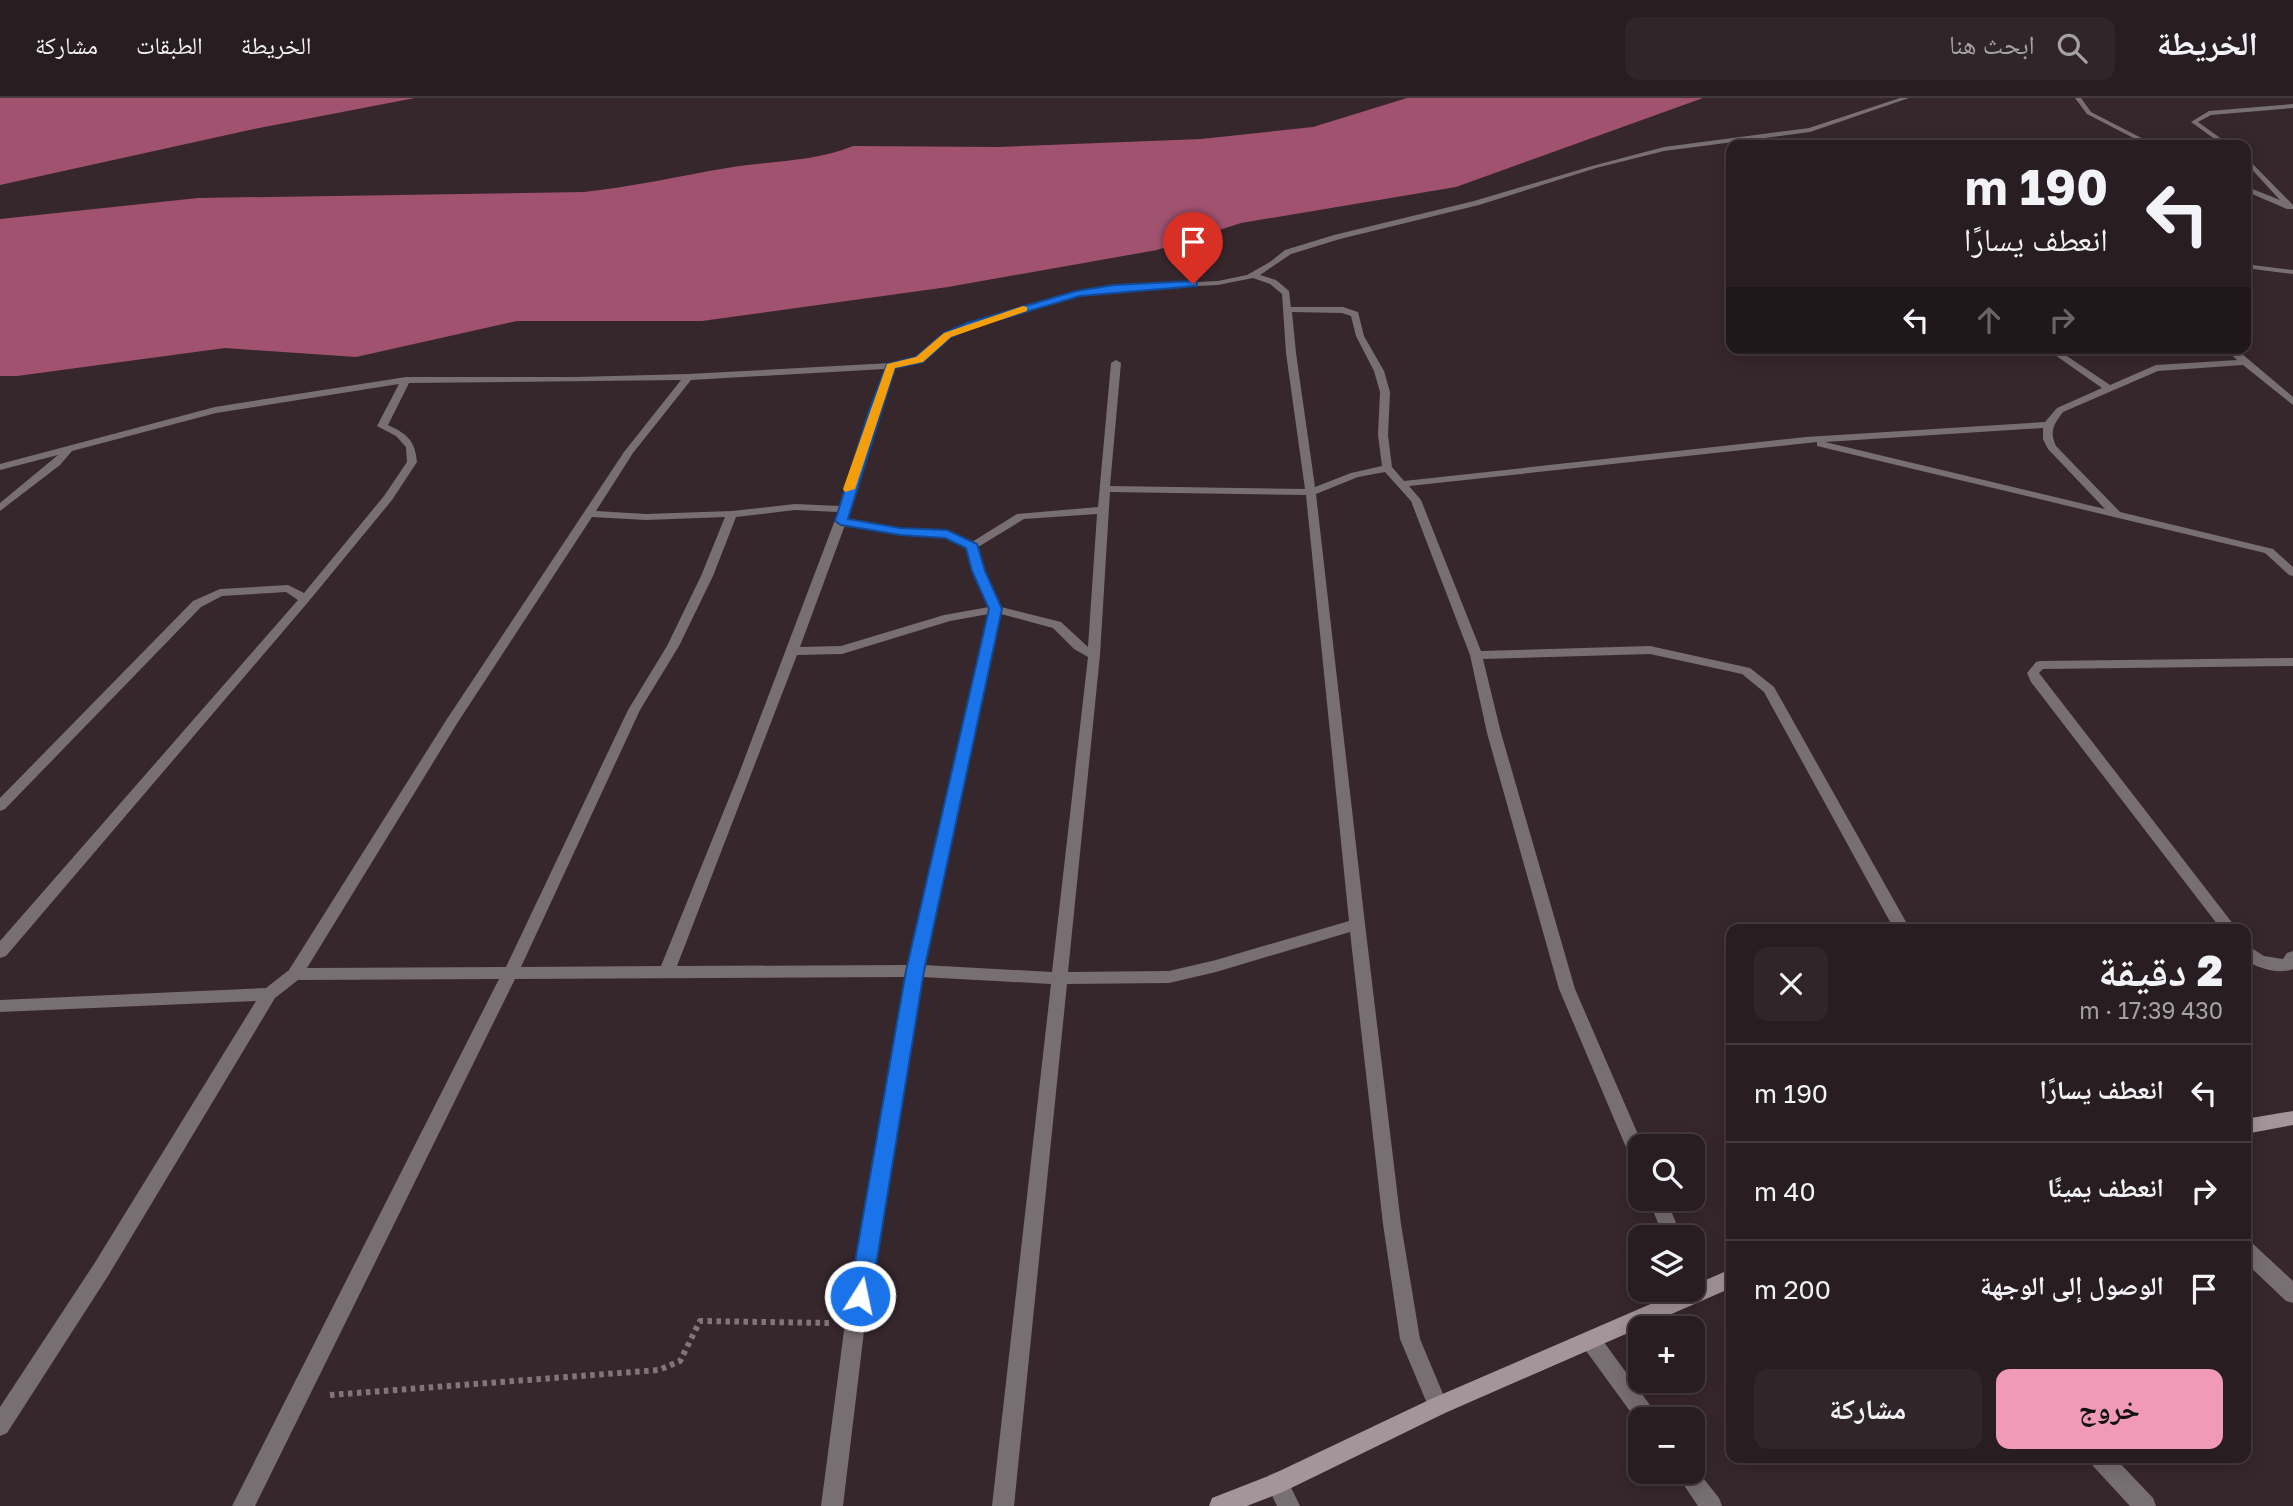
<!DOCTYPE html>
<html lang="ar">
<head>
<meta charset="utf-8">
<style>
	body { margin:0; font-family:"Golos Text","Noto Naskh Arabic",sans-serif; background:#30262a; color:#f1f3f6; direction:rtl; height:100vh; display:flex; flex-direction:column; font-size:26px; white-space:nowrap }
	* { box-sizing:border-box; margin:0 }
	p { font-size:23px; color:#a5a2a5 }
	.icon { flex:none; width:38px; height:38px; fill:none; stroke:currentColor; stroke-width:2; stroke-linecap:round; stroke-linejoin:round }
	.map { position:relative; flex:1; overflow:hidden; direction:ltr }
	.drawer { position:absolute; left:1726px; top:826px; width:525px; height:539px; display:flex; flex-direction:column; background:#281d21; border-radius:14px; box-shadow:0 4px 18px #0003,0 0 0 2px #443b3f; direction:rtl }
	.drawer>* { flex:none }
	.guide { position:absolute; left:1726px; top:42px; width:525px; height:214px; border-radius:14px; box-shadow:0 4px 18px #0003,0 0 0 2px #443b3f; direction:rtl; background:#281d21; color:#f1f3f6; overflow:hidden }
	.tools { position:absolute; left:1628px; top:1036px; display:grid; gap:14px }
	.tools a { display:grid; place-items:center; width:77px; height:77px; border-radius:14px; background:#281d21; box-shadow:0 4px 18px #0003,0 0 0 2px #443b3f; font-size:35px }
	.pin { position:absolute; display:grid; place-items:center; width:60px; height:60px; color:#fff; margin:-72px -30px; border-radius:50% 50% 50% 0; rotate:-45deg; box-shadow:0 0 7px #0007 }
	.pin .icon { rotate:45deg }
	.me { position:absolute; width:77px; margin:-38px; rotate:10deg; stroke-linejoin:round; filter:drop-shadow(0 0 5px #0008) }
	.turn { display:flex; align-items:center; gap:24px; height:147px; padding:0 28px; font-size:32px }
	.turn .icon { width:91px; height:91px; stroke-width:2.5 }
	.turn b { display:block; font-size:49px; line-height:60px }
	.lanes { display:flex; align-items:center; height:66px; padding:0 28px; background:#0003; justify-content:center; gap:35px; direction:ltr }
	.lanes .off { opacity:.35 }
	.round { display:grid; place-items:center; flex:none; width:74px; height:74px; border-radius:14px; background:#30262a }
	.head { display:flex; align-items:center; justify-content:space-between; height:119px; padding:0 28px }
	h1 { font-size:42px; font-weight:800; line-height:52px }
	.button { display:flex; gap:14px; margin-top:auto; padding:14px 28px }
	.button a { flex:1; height:80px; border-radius:14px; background:#f09ab7; color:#111; font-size:28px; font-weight:800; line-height:80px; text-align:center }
	.button a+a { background:#30262a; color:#f1f3f6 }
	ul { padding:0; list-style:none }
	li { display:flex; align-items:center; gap:21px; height:98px; padding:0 28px; border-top:2px solid #443b3f }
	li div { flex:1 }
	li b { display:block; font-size:26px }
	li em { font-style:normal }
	header { display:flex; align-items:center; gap:42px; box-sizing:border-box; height:98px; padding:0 35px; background:#281d21; border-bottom:2px solid #443b3f }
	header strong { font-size:33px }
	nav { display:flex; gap:38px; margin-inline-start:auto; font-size:24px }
	.search { width:490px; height:63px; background:#30262a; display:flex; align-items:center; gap:18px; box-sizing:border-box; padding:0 24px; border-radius:14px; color:#a5a2a5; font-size:26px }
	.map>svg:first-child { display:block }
</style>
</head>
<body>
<header>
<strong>الخريطة</strong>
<div class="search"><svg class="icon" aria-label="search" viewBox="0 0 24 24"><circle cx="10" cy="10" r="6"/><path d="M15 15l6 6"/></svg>ابحث هنا</div>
<nav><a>الخريطة</a><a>الطبقات</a><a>مشاركة</a></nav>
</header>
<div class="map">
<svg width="2293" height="1408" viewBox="0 0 2293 1408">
	<rect width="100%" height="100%" fill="#36272c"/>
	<path fill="#a0526e" d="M 0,0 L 415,0 L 254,31 L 0,87 Z
		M 1407,0 L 1703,0 L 1456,89 L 1241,125 L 1157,152 L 948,189 L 702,223 L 517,223 L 356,259 L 225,250 L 17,278 L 0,278 L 0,121 L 198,100 L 584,94 C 632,89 679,78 727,70 C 769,63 814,64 853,48 L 997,49 L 1201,41 L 1313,29 Z"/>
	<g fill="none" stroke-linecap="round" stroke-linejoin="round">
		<path stroke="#827579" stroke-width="6" stroke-dasharray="4.5 4.5" stroke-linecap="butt" d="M 330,1297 L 659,1272 L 680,1263 L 700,1223 L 829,1225"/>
		<path fill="#786f72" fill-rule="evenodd" d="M 1900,0 L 1909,0 L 1810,34 L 1664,53 L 1596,70 L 1479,107 L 1340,141 L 1291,156 L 1260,177 L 1276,182 L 1289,193 L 1291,209 L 1343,209 L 1358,214 L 1364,238 L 1384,273 L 1390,294 L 1388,337 L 1392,369 L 1404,383 L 1806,339 L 2045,324 L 2057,310 L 2102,290 L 2045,250 L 2055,250 L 2110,287 L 2156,267 L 2237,262 L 2225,250 L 2235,250 L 2293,299 L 2293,307 L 2243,267 L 2158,273 L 2063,314 C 2054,326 2049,333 2056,348 L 2120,414 L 2273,451 L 2293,469 L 2293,478 L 2289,477 L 2265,455 L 1821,349 L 1817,348 L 1817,344 L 1409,388 L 1421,402 L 1481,553 L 1650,548 L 1750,570 L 1774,589 L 1910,831 L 1894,831 L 1764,594 L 1742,576 L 1650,556 L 1483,561 L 1501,635 L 1575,891 L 1643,1048 L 1640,1048 L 1640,1069 L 1634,1067 L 1631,1061 L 1559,891 L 1487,635 L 1470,557 L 1411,403 L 1385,374 L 1358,379 L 1316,396 L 1365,826 L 1401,1126 L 1420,1241 L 1448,1308 L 1445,1315 L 1438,1318 L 1431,1315 L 1400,1241 L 1383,1126 L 1350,834 L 1216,874 L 1169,885 L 1067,886 L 1014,1408 L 992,1408 L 1051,886 L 922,879 L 865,1225 L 843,1408 L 821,1408 L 845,1225 L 906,879 L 515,881 L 255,1408 L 232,1408 L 499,881 L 298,882 L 275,900 L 108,1178 L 7,1335 L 0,1338 L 0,1309 L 94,1166 L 256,903 L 0,914 L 0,902 L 266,890 L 289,872 L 445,624 L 624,354 L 681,282 L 409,285 L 388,327 C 407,336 415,342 417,364 L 392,402 L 309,503 L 6,858 L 0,860 L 0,843 L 298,502 L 286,494 L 222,498 L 201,509 L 5,711 L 0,713 L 0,700 L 193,503 L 220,491 L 288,487 L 304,495 L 384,398 L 407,364 L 406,349 L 396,338 L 377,328 L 399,286 L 216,315 L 72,353 L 60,367 L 0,413 L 0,405 L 58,357 L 0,372 L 0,366 L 215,309 L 406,279 L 576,279 L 688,276 L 891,265 L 917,259 L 944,235 L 968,225 L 1076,193 L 1114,188 L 1218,183 L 1247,177 L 1270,164 L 1285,152 L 1334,137 L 1474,103 L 1592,68 L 1664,49 L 1809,30 ZM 1253,180 L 1270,186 L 1282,196 L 1286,255 L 1305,391 L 1110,388 L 1121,265 L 1116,262 L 1111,265 L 1098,409 L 1017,416 L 972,444 L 947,433 L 900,431 L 847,421 L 856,385 L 895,270 L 923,263 L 950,239 L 974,229 L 1080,197 L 1114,192 L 1218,187 ZM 1292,214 L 1342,215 L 1351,218 L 1356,238 L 1374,273 L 1380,294 L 1378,337 L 1382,368 L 1351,375 L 1315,389 L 1296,255 ZM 885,271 L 840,408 L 795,406 L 732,413 L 646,416 L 596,413 L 633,355 L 691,282 ZM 2043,330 L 2043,341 L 2048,351 L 2105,411 L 1825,344 ZM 1110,394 L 1306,397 L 1349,823 L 1216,862 L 1169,873 L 1068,874 L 1100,557 ZM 795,412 L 838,414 L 738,678 L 661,868 L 521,869 L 640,612 L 679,548 L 713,478 L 736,419 ZM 1097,416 L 1088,549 L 1061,524 L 1001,509 L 984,473 L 978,449 L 1024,421 ZM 592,419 L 646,422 L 725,419 L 701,478 L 667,548 L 628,612 L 506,869 L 307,870 L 458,624 ZM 845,427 L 900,437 L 945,439 L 967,450 L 972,473 L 989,509 L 944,517 L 841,548 L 800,549 ZM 989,516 L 908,867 L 677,868 L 797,557 L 842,556 L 950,523 ZM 1001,516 L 1053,530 L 1074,551 L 1088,559 L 1052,874 L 924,867 Z
			M 2075,0 L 2081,0 L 2091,14 L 2155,47 L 2147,47 L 2087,16 Z
			M 2293,6 L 2293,10 L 2211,17 L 2198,24 L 2230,47 L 2223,47 L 2191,24 L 2209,13 Z
			M 2245,58 L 2293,107 L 2293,111 L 2287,111 L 2245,93 L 2245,88 L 2280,102 L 2245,64 Z
			M 2245,166 L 2293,172 L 2293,176 L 2245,170 Z
			M 2293,560 L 2293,568 L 2043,571 L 2039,575 L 2237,831 L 2221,831 L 2031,584 L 2027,575 L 2036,564 L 2040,563 Z
			M 2245,846 L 2264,858 L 2283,861 L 2287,855 L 2293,853 L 2293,871 C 2278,877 2258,870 2245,862 Z
			M 1648,1101 L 1666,1101 L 1682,1139 L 1664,1139 Z
			M 2245,1142 L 2252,1145 L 2293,1183 L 2293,1205 L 2286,1203 L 2245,1164 Z
			M 1591,1233 L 1598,1236 L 1655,1314 L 1658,1321 L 1640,1321 L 1640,1327 L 1584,1250 L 1581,1243 L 1584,1236 Z
			M 2090,1360 L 2115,1360 L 2153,1400 L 2156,1408 L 2130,1408 L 2093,1368 Z
			M 1692,1366 L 1719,1400 L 1722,1408 L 1698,1408 L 1675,1374 L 1692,1374 Z
			M 1277,1374 L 1285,1377 L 1300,1408 L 1277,1408 L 1266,1385 L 1269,1377 Z"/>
		<path fill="#a39599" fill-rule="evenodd" d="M 2293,1013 L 2293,1027 L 2245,1036 L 2245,1021 Z
			M 1731,1171 L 1731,1190 L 1445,1315 L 1285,1393 L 1247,1408 L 1209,1408 L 1212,1400 L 1271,1377 L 1431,1301 L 1683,1192 L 1692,1192 L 1692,1188 Z"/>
	</g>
	<path fill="#1a73e8" stroke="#114b97" stroke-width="2" d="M 1193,183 L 1197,184 L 1197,188 L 1080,198 L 974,229 L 951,239 L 923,264 L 895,270 L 848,421 L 900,430 L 947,432 L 977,446 L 985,473 L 1002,511 L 924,873 L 871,1198 L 868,1205 L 860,1209 L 852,1205 L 849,1198 L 906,873 L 989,511 L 972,473 L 966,450 L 945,440 L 900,437 L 841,427 L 835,423 L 869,313 L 887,266 L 916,259 L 944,235 L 967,225 L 1076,193 L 1114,187 Z"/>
	<path fill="#f59e0b" d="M 1023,208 L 1027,209 L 1027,213 L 951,239 L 923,264 L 895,270 L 855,391 L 845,394 L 843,391 L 887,266 L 916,259 L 944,235 Z"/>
</svg>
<div class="tools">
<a><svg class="icon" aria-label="search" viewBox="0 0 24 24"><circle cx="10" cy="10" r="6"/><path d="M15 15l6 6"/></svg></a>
<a><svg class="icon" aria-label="layers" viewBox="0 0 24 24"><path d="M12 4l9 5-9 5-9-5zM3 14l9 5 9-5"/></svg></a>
<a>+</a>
<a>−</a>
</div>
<div class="pin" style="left:1193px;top:186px;background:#d93025"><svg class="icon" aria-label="arrive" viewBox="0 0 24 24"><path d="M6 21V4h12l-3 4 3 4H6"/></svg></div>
<svg class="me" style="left:860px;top:1198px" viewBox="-20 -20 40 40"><circle r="17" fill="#1a73e8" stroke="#fff" stroke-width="3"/><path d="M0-11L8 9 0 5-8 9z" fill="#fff"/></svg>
<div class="guide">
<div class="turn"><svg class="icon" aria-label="left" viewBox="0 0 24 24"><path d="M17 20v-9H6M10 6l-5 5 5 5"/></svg><div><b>190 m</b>انعطف يسارًا</div></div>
<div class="lanes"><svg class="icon" aria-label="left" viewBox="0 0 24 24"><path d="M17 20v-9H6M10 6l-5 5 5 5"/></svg><svg class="icon off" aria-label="ahead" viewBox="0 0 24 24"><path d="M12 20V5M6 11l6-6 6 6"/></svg><svg class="icon off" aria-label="right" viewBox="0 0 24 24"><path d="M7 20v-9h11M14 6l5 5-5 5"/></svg></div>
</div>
<section class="drawer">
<div class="head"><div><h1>2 دقيقة</h1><p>430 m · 17:39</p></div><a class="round"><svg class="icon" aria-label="close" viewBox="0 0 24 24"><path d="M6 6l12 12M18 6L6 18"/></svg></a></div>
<ul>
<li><svg class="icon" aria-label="left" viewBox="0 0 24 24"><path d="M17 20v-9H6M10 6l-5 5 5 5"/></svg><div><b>انعطف يسارًا</b></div><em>190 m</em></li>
<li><svg class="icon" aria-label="right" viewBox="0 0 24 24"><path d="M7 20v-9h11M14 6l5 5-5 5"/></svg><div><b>انعطف يمينًا</b></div><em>40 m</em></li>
<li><svg class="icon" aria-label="arrive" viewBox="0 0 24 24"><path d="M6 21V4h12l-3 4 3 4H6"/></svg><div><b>الوصول إلى الوجهة</b></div><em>200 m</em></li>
</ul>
<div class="button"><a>خروج</a><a>مشاركة</a></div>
</section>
</div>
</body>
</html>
